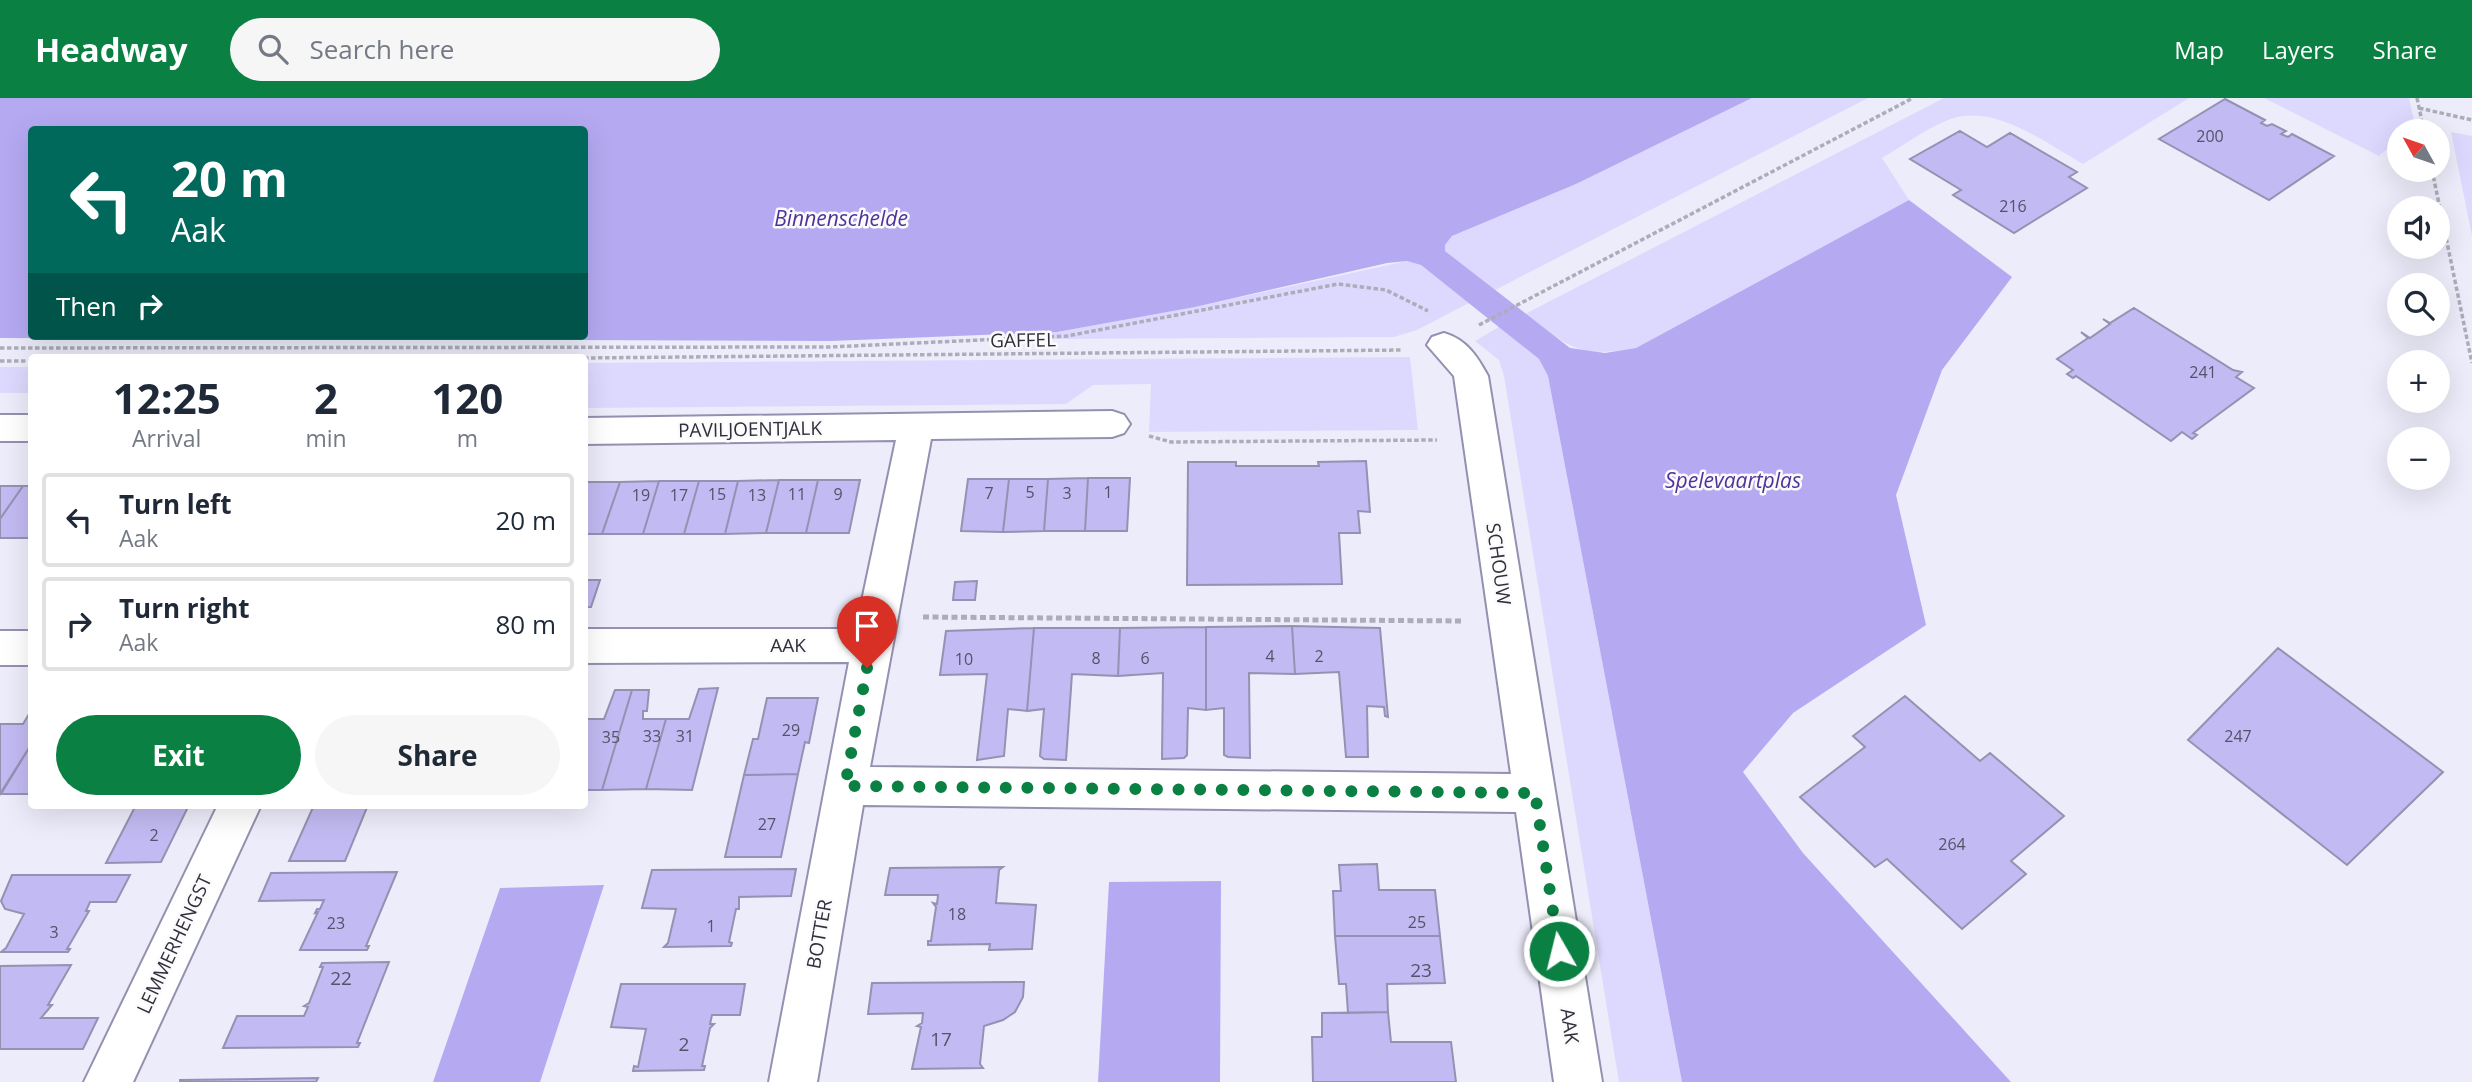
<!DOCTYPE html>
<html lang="en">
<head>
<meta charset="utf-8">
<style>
	body { margin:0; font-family:"Open Sans",sans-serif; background:#f6f6f7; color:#1f2937; height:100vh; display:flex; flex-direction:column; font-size:26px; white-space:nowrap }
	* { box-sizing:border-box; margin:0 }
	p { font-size:23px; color:#747a83 }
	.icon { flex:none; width:38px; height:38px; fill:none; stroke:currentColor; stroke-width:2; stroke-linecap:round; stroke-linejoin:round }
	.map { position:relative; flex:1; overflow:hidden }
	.sheet { position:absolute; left:28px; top:256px; width:560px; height:455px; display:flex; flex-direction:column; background:#fff; border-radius:7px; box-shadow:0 7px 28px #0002 }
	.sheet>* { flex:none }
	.hud { position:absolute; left:28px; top:28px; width:560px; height:214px; border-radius:7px; box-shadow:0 7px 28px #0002; background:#00695c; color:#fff; overflow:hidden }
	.needle { width:46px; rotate:310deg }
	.tools { position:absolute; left:2387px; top:21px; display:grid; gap:14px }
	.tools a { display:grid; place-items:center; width:63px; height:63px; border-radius:50%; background:#fff; box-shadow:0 7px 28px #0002; font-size:35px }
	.pin { position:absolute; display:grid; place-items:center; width:60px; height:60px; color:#fff; margin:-72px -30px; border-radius:50% 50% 50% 0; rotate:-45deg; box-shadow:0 0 7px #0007 }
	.pin .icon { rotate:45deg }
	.me { position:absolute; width:77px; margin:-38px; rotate:352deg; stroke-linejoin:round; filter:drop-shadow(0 0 5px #0008) }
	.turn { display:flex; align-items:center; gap:24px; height:147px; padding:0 28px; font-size:32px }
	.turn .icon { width:91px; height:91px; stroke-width:2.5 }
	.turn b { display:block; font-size:49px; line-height:60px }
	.then { display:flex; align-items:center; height:66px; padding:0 28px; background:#0003; gap:14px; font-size:26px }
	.eta { display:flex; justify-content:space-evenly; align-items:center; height:119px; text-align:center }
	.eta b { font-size:42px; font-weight:700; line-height:49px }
	.action { display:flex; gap:14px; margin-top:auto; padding:14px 28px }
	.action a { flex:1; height:80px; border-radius:42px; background:#0b8043; color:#fff; font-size:28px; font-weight:700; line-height:80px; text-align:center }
	.action a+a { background:#f6f6f7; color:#1f2937 }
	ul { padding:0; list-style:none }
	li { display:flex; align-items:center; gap:21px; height:94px; margin:0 14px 10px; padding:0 14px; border:4px solid #e0e1e3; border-radius:7px }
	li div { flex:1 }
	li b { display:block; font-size:26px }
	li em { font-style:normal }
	header { display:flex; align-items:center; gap:42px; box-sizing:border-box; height:98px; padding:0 35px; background:#0b8043; color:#fff }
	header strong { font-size:33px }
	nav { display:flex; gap:38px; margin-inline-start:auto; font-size:24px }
	.search { width:490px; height:63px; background:#f6f6f7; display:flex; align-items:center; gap:18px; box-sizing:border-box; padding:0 24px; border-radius:38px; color:#747a83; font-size:26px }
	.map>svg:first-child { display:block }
</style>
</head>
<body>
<header>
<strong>Headway</strong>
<div class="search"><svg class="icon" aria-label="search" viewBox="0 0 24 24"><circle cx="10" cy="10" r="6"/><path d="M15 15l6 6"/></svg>Search here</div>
<nav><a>Map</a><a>Layers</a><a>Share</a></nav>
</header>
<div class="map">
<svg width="2472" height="984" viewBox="0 0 2472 984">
	<rect width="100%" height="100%" fill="#edecfa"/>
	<path fill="#ddd9fe" d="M 1752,0 L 1868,0 L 1495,192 L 1445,153 L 1445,147 L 1452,138 L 1576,86 Z
		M 1944,0 L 2189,0 L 2083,66 C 2045,45 1994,4 1948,22 C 1925,31 1903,48 1882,60 L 1909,102 L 1636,250 C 1577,260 1571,250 1525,216 Z
		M 2264,0 L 2409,0 L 2415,27 L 2408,33 L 2399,33 L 2399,41 L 2379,58 Z
		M 2451,34 L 2472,38 L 2472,138 Z
		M 1407,163 L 1421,167 L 1469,205 L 1417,232 L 1394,239 L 1056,241 L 986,237 L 1057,234 L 1195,209 Z
		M 1499,229 L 1539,261 L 1548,278 L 1682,984 L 1619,984 L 1504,278 L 1499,262 L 1475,243 Z
		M 1410,259 L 1418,332 L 1149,334 L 1151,286 L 1093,287 L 1066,306 L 585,310 L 585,265 Z
		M 0,269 L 31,269 L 31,295 L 0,295 Z"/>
	<path fill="#b5a9f2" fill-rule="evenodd" d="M 0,0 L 1752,0 L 1576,86 L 1452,138 L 1445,147 L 1445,153 L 1570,250 L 1605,255 L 1636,250 L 1909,102 L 2012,179 L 1942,272 L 1896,397 L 1926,527 L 1793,615 L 1743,674 L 1803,755 L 2011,984 L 1682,984 L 1548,278 L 1539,261 L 1421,167 L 1407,163 L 1387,165 L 1195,209 L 1057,234 L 831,243 L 0,240 ZM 32,32 L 584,32 L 584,238 L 32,238 Z
		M 1221,783 L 1220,984 L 1098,984 L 1109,784 Z
		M 604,787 L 540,984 L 433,984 L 500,790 Z"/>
	<path fill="#c2baf2" stroke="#9591b2" stroke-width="2" d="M 2225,1 L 2265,22 L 2261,25 L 2267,28 L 2272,26 L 2286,33 L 2281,36 L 2288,39 L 2292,36 L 2334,58 L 2269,102 L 2159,41 Z
		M 1960,33 L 1987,49 L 2010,35 L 2077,74 L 2069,79 L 2087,90 L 2014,135 L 1953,97 L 1961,92 L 1910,61 Z
		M 2134,210 L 2233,272 L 2242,274 L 2236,279 L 2254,290 L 2193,335 L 2197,337 L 2192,341 L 2182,334 L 2171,343 L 2076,278 L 2073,280 L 2067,276 L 2073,272 L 2057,261 L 2088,240 L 2081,234 L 2090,240 L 2110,226 L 2103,221 L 2110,225 Z
		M 1366,363 L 1370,414 L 1358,413 L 1360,435 L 1339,435 L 1342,486 L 1187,487 L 1188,364 L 1236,364 L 1236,368 L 1319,368 L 1318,364 Z
		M 1088,380 L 1130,380 L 1127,433 L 1085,433 Z
		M 1088,380 L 1085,433 L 1044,433 L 1048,381 Z
		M 968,381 L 1009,381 L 1003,434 L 961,433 Z
		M 1009,381 L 1048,381 L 1044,433 L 1003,434 Z
		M 779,382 L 818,382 L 806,435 L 766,435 Z
		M 779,382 L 766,435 L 725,436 L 738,383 Z
		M 818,382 L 860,382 L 849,435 L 806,435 Z
		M 659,383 L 699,383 L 684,436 L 643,436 Z
		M 659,383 L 643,436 L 602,436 L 620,384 Z
		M 699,383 L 738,383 L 725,436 L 684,436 Z
		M 584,384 L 620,384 L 602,436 L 584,436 Z
		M 0,388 L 23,388 L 0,421 Z
		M 23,388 L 32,388 L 32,435 L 28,440 L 0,440 L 0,421 Z
		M 586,482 L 600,482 L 591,509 L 584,509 Z
		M 977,483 L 975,502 L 953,502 L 955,484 Z
		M 1292,528 L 1380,530 L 1388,619 L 1385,618 L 1384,609 L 1367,608 L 1368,659 L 1346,659 L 1339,574 L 1295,576 Z
		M 1292,528 L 1295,576 L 1249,575 L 1250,660 L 1228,659 L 1224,657 L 1224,610 L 1206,612 L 1206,529 Z
		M 1206,529 L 1206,612 L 1188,610 L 1187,657 L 1184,660 L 1162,661 L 1163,575 L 1118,578 L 1120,530 Z
		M 1034,530 L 1027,613 L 1008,611 L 1004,658 L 977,662 L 987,576 L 940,577 L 946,533 Z
		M 1034,530 L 1120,530 L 1118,578 L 1072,576 L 1066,662 L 1044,661 L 1040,658 L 1044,611 L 1027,613 Z
		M 2278,550 L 2443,674 L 2347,767 L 2188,642 Z
		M 718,590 L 692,692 L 646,691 L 666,621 L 689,621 L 699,591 Z
		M 615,592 L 632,592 L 602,692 L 584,692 L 584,621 L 604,621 Z
		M 632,592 L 649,592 L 647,613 L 643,613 L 643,621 L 666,621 L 646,691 L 602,692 Z
		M 1905,598 L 1980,663 L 1990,655 L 2064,718 L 2011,763 L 2026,776 L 1962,831 L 1887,761 L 1875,769 L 1800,699 L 1865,649 L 1853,638 Z
		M 767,600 L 818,600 L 809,645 L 805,644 L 798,676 L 744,677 L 753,641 L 758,641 Z
		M 32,611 L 32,645 L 0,696 L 0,626 L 23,626 Z
		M 32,645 L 32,696 L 1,696 Z
		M 798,676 L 781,759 L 725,759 L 744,677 Z
		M 136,707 L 189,707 L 161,764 L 106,765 Z
		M 314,707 L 368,707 L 345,763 L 289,763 Z
		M 1377,766 L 1379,792 L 1435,792 L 1440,838 L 1335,838 L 1333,793 L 1341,793 L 1339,767 Z
		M 1003,769 L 999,772 L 996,805 L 1036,807 L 1032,851 L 989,852 L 990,846 L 928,847 L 928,843 L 931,843 L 936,809 L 933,805 L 937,806 L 938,797 L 885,797 L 890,770 Z
		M 796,771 L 791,798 L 739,799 L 739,811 L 736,811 L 729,844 L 732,845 L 731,848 L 664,849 L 668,845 L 676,811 L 642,810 L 652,772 Z
		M 397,774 L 366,848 L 369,848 L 367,852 L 300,852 L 318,814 L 315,815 L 317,811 L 320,811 L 324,802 L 259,803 L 271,775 Z
		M 12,777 L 130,777 L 116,804 L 90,804 L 86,813 L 89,813 L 67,851 L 70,851 L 68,854 L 1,854 L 6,850 L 24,816 L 5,811 L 1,803 Z
		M 1335,838 L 1440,838 L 1445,885 L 1387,886 L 1388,914 L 1348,915 L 1346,886 L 1339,886 Z
		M 389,864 L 357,945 L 360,945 L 358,949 L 223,950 L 237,918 L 304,918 L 308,909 L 304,908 L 309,905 L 323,869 L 320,869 L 322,865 Z
		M 71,867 L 48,907 L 52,907 L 41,920 L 98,920 L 83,951 L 0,951 L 0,868 Z
		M 1024,884 L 1023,899 L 1015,914 L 1003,922 L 984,928 L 980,966 L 983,970 L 912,971 L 921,929 L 917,928 L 922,925 L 923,915 L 868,916 L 872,885 Z
		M 621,886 L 745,886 L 740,917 L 712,917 L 710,926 L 714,926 L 710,930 L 702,968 L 705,968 L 704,972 L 633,973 L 634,968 L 638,969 L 646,931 L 611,929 Z
		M 1388,914 L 1391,944 L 1451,944 L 1456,984 L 1313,984 L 1312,939 L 1322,939 L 1322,915 Z
		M 318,980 L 316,984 L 180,984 L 180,982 Z"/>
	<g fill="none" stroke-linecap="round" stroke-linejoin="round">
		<defs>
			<path id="minor" d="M 1444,235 C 1467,242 1477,258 1488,278 L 1602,984 L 1554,984 L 1516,714 L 863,707 L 817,984 L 769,984 L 849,564 L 584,565 L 584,531 L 856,531 L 896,342 L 584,346 L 584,320 L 1112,313 L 1124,317 L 1130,326 L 1124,335 L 1112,339 L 931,341 L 870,669 L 1511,676 L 1454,278 L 1427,247 L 1432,239 Z
				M 0,317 L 32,317 L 32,343 L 0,343 Z
				M 0,533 L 32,533 L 32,567 L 0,567 Z
				M 218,707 L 261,707 L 133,984 L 84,984 Z"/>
		</defs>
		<use href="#minor" stroke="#9490b0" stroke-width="4"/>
		<path stroke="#adacba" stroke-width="3.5" stroke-dasharray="4.5 2.5" stroke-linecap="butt" d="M 2417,0 L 2424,33
			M 2419,10 L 2472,22
			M 2432,72 L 2472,265
			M 1479,227 L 1913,0
			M 0,250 L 830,249 L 1067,238 L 1338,186 L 1386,192 L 1428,213
			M 584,260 L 1403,252
			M 0,263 L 32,263
			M 1149,338 L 1171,344 L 1437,342"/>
		<path stroke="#adacba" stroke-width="5" stroke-dasharray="6 3.5" stroke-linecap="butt" d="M 923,519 L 1464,523"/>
		<use href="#minor" fill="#fff" fill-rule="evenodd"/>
	</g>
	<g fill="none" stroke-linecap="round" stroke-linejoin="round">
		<path stroke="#0b8043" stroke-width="12" stroke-dasharray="0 21.6" d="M 867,570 L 845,688 L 1535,695 L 1559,853"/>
	</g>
	<g text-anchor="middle" stroke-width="5" stroke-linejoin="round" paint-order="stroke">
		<g font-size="16" fill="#55526a">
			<text x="2210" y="44">200</text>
			<text x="2013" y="114">216</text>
			<text x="2203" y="280">241</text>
			<text x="1030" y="400">5</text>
			<text x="1108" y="400">1</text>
			<text x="989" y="401">7</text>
			<text x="1067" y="401">3</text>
			<text x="717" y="402">15</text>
			<text x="797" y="402">11</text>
			<text x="838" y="402">9</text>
			<text x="641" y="403">19</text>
			<text x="679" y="403">17</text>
			<text x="757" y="403">13</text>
			<text x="1270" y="564">4</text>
			<text x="1319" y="564">2</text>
			<text x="1096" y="566">8</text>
			<text x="1145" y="566">6</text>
			<text x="964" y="567">10</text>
			<text x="791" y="638">29</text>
			<text x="652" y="644">33</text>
			<text x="685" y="644">31</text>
			<text x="2238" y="644">247</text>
			<text x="611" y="645">35</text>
			<text x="767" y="732">27</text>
			<text x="154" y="743">2</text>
			<text x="1952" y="752">264</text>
			<text x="957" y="822">18</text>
			<text x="1417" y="830">25</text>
			<text x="336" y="831">23</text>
			<text x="711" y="834">1</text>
			<text x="54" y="840">3</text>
		</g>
		<g font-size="19" fill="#312f3d" stroke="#fbfbfb">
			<text transform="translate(1023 242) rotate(-1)" y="7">GAFFEL</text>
			<text transform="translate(750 331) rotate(-1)" y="7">PAVILJOENTJALK</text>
			<text transform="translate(1499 466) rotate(82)" y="7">SCHOUW</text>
			<text x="788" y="554">AAK</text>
			<text transform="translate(819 836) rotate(-80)" y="7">BOTTER</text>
			<text transform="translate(174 846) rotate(-65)" y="7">LEMMERHENGST</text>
			<text transform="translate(1570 928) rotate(82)" y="7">AAK</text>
		</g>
		<g font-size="19" fill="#55526a">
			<text x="1421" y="879">23</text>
			<text x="341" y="887">22</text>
			<text x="941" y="948">17</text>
			<text x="684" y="953">2</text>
		</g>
		<g font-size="21" font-style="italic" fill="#50339a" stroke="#fbfbfb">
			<text x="841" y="128">Binnenschelde</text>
			<text x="1733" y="390">Spelevaartplas</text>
		</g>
	</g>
</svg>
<div class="tools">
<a><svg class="needle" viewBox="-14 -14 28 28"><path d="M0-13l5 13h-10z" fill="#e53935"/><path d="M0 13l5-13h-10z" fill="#747a83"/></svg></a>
<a><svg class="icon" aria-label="sound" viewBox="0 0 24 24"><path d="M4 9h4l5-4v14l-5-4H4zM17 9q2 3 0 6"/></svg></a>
<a><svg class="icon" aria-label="search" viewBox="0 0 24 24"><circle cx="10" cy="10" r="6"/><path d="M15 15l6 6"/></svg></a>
<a>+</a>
<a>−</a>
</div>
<div class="pin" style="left:867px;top:570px;background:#d93025"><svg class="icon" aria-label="arrive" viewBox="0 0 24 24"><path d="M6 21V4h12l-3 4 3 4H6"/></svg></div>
<svg class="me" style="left:1559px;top:853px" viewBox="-20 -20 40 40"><circle r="17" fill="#0b8043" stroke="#fff" stroke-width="3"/><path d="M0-11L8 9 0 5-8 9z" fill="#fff"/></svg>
<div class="hud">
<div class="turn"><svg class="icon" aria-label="left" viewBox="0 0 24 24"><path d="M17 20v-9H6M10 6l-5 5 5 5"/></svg><div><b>20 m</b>Aak</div></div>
<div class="then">Then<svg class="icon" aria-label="right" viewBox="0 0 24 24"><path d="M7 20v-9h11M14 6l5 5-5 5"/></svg></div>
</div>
<section class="sheet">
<div class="eta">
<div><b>12:25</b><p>Arrival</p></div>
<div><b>2</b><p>min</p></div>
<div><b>120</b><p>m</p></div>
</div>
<ul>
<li><svg class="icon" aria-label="left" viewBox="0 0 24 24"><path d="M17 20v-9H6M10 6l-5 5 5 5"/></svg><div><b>Turn left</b><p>Aak</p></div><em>20 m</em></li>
<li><svg class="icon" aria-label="right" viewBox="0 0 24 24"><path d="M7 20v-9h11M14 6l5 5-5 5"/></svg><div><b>Turn right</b><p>Aak</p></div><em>80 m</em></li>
</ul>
<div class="action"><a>Exit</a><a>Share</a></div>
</section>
</div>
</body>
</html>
